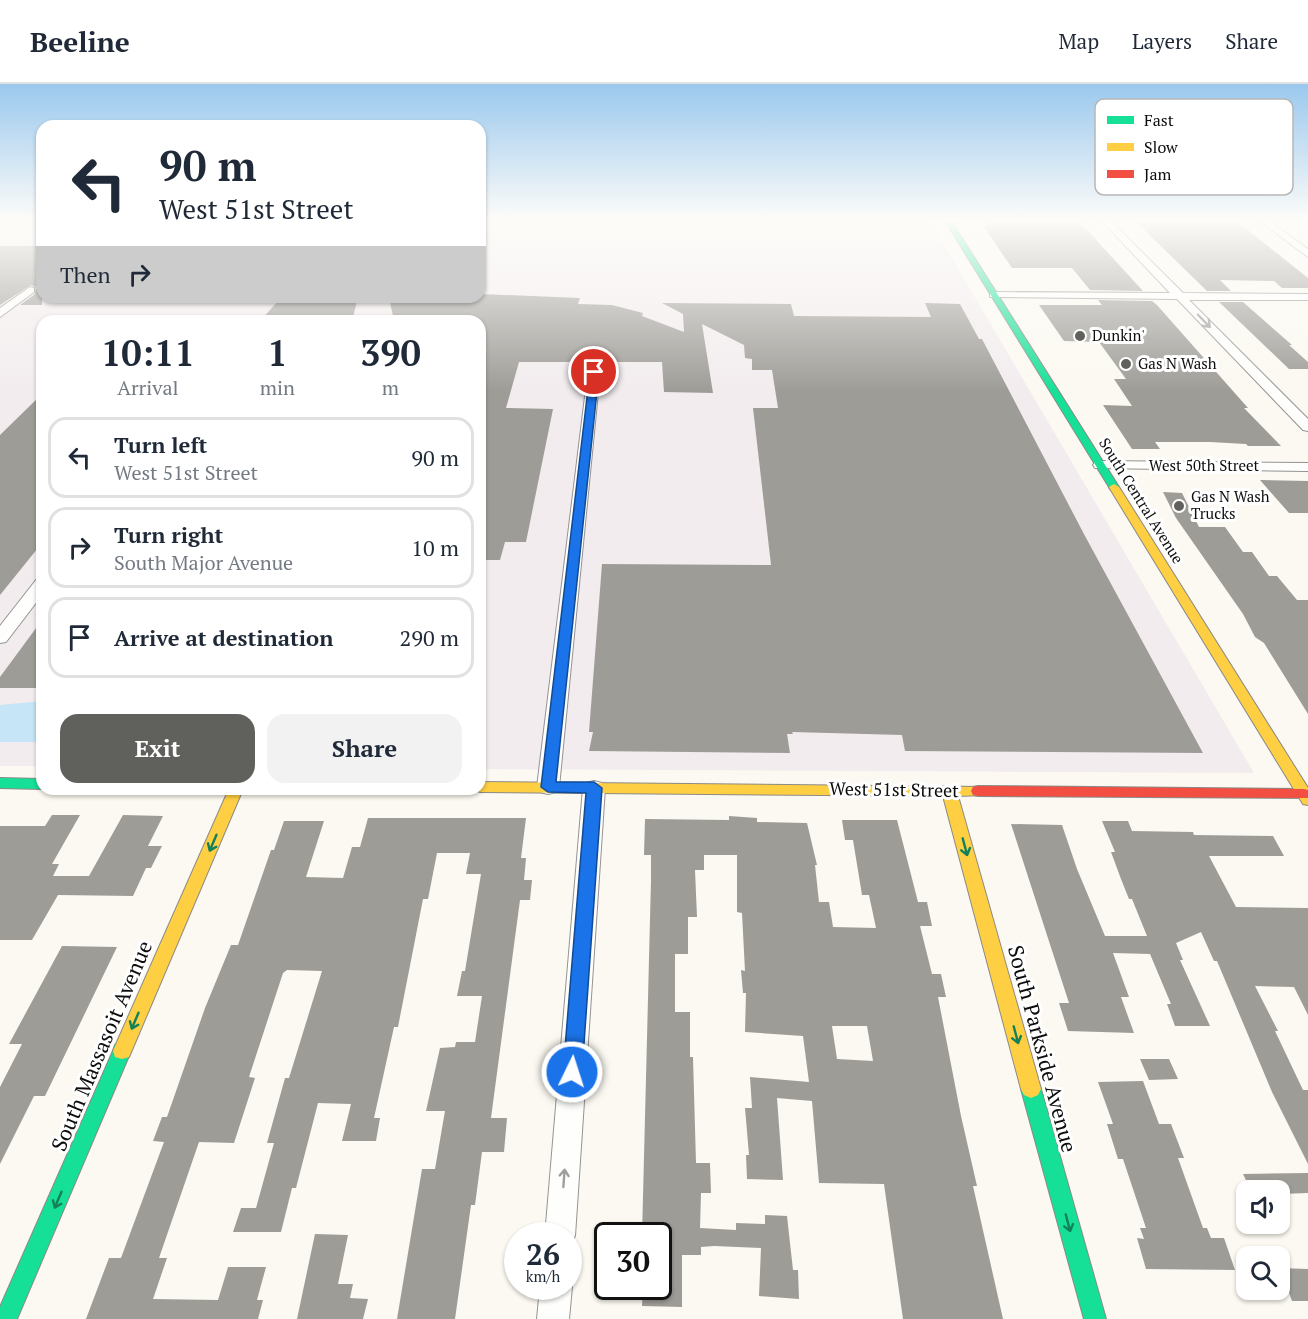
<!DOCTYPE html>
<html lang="en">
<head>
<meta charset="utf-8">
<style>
	body { margin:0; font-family:"PT Serif",serif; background:#f2f2f3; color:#1f2937; height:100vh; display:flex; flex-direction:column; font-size:22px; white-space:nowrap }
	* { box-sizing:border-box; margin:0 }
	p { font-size:20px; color:#747a83 }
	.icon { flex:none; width:33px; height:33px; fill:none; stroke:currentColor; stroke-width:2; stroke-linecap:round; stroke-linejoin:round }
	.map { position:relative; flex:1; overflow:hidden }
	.panel { position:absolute; left:36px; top:231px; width:450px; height:480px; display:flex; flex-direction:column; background:#fff; border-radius:18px; box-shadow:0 2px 4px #0004 }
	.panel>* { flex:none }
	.hud { position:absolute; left:36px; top:36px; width:450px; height:183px; border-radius:18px; box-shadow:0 2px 4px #0004; background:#fff; color:#1f2937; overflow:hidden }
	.controls { position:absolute; left:1236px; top:1096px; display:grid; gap:12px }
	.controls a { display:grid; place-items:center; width:54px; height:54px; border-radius:12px; background:#fff; box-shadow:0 2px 4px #0004; font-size:30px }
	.speed { position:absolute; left:504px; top:1138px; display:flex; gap:12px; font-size:30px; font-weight:700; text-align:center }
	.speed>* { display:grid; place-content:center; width:78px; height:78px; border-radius:50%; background:#fff; box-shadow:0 2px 4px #0004; line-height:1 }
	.speed small { font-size:15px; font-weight:400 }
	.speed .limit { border:3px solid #111; border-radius:9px; background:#fff; color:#111 }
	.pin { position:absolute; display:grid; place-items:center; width:51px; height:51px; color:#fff; margin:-26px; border:3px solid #fff; border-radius:50%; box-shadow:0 2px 6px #0007 }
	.me { position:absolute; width:66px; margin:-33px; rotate:4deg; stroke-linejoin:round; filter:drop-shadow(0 0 4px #0008) }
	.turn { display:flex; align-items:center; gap:21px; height:126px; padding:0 24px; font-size:27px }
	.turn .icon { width:78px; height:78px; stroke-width:2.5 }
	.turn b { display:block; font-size:42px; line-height:51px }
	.then { display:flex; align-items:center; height:57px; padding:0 24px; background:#0003; gap:12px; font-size:22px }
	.eta { display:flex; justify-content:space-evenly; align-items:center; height:102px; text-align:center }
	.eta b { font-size:36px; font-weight:800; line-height:42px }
	.cta { display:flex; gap:12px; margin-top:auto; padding:12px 24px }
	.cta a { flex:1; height:69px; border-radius:18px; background:#60605d; color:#fff; font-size:24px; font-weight:800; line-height:69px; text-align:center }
	.cta a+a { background:#f2f2f3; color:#1f2937 }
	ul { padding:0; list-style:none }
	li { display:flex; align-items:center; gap:18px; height:81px; margin:0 12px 9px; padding:0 12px; border:3px solid #e0e1e3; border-radius:18px }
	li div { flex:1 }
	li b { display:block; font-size:22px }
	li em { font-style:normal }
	header { display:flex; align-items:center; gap:36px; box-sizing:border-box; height:84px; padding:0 30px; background:#fff; border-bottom:2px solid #e0e1e3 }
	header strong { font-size:28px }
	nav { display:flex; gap:33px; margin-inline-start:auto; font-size:21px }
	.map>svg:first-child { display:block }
</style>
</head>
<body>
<header>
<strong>Beeline</strong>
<nav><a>Map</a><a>Layers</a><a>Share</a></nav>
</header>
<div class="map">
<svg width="1308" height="1235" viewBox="0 0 1308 1235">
	<rect width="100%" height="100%" fill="#fbf9f1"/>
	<path fill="#f2ecee" d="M 0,135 L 42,135 L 42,213 L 480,213 L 480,135 L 929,135 L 1254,689 L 480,685 L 480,237 L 42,237 L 42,682 L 0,682 Z"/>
	<path fill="#c6e5f6" d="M 42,617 L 42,658 L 0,658 L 0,621 Z"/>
	<path fill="#9e9c97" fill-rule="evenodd" d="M 984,135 L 1077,135 L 1143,207 L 1090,206 L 1072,184 L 1012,184 L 984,143 L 988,143 L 986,140 L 989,140 Z
		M 1133,135 L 1234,135 L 1308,194 L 1308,204 L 1282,204 L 1274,197 L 1220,196 L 1231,207 L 1207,207 Z
		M 0,162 L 42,162 L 42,221 L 20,221 L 35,210 L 36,203 L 31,201 L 0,221 Z
		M 480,210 L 580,214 L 578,220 L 612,221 L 643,229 L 642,232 L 684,248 L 683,230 L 662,219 L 791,220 L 794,232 L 931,233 L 925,219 L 960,220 L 979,255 L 982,255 L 1085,452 L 1203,669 L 905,667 L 902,651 L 792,648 L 793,650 L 787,650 L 790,669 L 589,667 L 593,648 L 589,648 L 602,480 L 771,481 L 753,324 L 778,324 L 772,286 L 752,286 L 752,275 L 745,274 L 744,261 L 702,240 L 713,309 L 664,308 L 662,278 L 519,278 L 506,324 L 553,325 L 526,458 L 505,458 L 500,476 L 480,476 L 480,237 L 394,237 L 389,213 L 480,213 Z
		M 1098,216 L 1152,217 L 1157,221 L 1248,324 L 1244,324 L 1281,362 L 1248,362 L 1246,360 L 1210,358 L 1155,358 L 1160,365 L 1132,365 L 1103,321 L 1132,322 L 1114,295 L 1126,295 L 1099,258 L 1064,257 L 1039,221 L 1102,221 Z
		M 278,217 L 357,217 L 352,237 L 260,237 Z
		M 1219,218 L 1243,218 L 1292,261 L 1289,261 L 1308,278 L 1308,285 L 1289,285 Z
		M 42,310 L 42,459 L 0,511 L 0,351 Z
		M 1260,396 L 1308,397 L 1308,429 L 1289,429 Z
		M 1163,408 L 1182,409 L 1199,443 L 1225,443 L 1243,468 L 1252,468 L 1269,492 L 1277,492 L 1297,516 L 1308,516 L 1308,630 L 1264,559 L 1255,553 L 1243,530 L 1176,434 Z
		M 42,536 L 42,604 L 0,604 L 0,593 Z
		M 52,731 L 80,731 L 52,780 L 59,780 L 53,792 L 89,792 L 123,731 L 163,732 L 148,762 L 162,762 L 151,784 L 146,784 L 133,812 L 58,811 L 32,856 L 0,856 L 0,742 L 45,742 Z
		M 729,732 L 757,734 L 757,738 L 807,739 L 817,781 L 815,781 L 819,818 L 829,818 L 833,843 L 876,844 L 869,811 L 862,811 L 853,756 L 845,756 L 842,736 L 897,736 L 918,818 L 927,818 L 932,842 L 920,842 L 932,890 L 941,890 L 946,913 L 938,913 L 961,1032 L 977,1102 L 973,1102 L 1003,1235 L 903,1235 L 884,1100 L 819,1099 L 812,1017 L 777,1014 L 783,1096 L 747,1095 L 746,1071 L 749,1071 L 745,1024 L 752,1024 L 750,993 L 809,998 L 803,952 L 745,948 L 746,909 L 743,909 L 741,886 L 745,887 L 742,829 L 737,828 L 737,771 L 704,771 L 704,786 L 695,786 L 697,833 L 688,833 L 688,870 L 675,870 L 675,928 L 690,928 L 690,973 L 693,973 L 696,1079 L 710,1079 L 711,1109 L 701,1109 L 700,1144 L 736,1146 L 736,1139 L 765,1140 L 765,1131 L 787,1132 L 793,1186 L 798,1186 L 799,1215 L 759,1212 L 761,1164 L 714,1162 L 701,1163 L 701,1171 L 682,1171 L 682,1223 L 642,1222 L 643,1203 L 658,1203 L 658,1152 L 642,1152 L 651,796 L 651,771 L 644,771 L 645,735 L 729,736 ZM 832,942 L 867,942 L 873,977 L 837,975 Z
		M 368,734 L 526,734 L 521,774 L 526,774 L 524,796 L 532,796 L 530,816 L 520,816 L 491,1034 L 507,1034 L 504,1068 L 482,1068 L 475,1121 L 471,1121 L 455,1235 L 397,1235 L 422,1085 L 435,1085 L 445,1027 L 426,1027 L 440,964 L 455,963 L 456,958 L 475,958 L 482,912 L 457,912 L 462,887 L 465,887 L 481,790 L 466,790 L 470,769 L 437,769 L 428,815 L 423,815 L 398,943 L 394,943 L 374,1034 L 380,1034 L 376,1057 L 342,1057 L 351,1020 L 318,1019 L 296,1104 L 292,1104 L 281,1148 L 233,1148 L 241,1124 L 256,1124 L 274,1059 L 267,1059 L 285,994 L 289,994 L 322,887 L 287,886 L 283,889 L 249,993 L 255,994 L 234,1059 L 199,1058 L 159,1174 L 167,1174 L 153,1215 L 218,1216 L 228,1183 L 266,1183 L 257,1216 L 263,1216 L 258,1235 L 86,1235 L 109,1174 L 121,1174 L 164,1058 L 153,1057 L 162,1033 L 167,1033 L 205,924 L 231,861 L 238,861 L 271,766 L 274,766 L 284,737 L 324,737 L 306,793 L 343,794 L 352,763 L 360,763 Z
		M 1102,737 L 1128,737 L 1132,747 L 1193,748 L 1194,751 L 1273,752 L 1284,772 L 1209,772 L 1236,823 L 1308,824 L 1308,931 L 1294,903 L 1255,902 L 1278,947 L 1275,947 L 1303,1006 L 1308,1006 L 1308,1080 L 1272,1008 L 1217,877 L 1214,877 L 1201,848 L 1176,859 L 1183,876 L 1180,876 L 1210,942 L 1175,942 L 1167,920 L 1171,920 L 1150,870 L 1113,869 L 1129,913 L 1121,913 L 1134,949 L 1068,947 L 1059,919 L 1069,919 L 1011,740 L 1062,741 L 1077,785 L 1105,852 L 1147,852 L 1132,815 L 1129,815 L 1121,795 L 1111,768 L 1115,768 Z
		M 62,862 L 117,863 L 45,1012 L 34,1012 L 0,1080 L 0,1003 L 22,960 L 9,960 Z
		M 1140,975 L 1169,975 L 1178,995 L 1149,996 Z
		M 1143,997 L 1159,1040 L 1171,1040 L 1184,1074 L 1178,1074 L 1203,1144 L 1207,1144 L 1211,1154 L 1224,1154 L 1235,1186 L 1146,1185 L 1137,1154 L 1144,1155 L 1140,1144 L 1146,1144 L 1123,1075 L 1118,1075 L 1107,1040 L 1113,1040 L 1098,998 Z
		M 1308,1089 L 1308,1109 L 1280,1110 L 1280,1107 L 1251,1107 L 1243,1090 Z
		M 315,1150 L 348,1151 L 338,1200 L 353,1200 L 350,1214 L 368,1215 L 363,1235 L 297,1235 Z
		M 1280,1184 L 1308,1185 L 1308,1217 L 1292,1217 Z"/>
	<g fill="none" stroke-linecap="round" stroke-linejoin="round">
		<defs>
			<path id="street" d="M 1100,135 L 1109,135 L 1183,209 L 1308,210 L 1308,216 L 1189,216 L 1308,335 L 1308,347 L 1303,346 L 1177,215 L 990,213 L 990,209 L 994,208 L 1170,209 Z
				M 1257,135 L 1266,135 L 1308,165 L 1308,173 Z
				M 30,203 L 34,204 L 34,208 L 0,233 L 0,224 Z
				M 594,284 L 600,288 L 559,703 L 556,708 L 548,710 L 540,708 L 537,703 L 588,288 Z
				M 1100,377 L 1308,379 L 1308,387 L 1095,384 L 1093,381 L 1095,378 Z
				M 42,495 L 42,511 L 6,558 L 0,559 L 0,542 L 36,496 Z
				M 594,697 L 602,699 L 605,704 L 575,1152 L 568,1164 L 568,1152 L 545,1152 L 583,704 L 586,699 Z
				M 568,1195 L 572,1203 L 569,1235 L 537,1235 L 540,1203 L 568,1203 Z"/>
			<path id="fast" d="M 944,135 L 950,135 L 1119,403 L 1118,405 L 1110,405 L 1109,403 Z
				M 0,694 L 42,695 L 42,705 L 0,704 Z
				M 122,959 L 129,961 L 131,967 L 17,1235 L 0,1235 L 0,1223 L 113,967 L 115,961 Z
				M 1031,996 L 1038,999 L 1041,1005 L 1106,1235 L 1084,1235 L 1021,1005 L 1024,999 Z"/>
			<path id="slow" d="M 1114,400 L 1119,403 L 1308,704 L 1308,721 L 1303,720 L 1109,403 Z
				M 480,698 L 983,703 L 985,707 L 983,711 L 958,712 L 1041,1005 L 1038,1011 L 1031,1014 L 1024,1011 L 1021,1005 L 943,712 L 480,708 L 474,705 L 480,705 Z
				M 229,705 L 243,705 L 129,973 L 122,975 L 115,973 L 113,967 Z"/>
			<path id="jam" d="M 978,702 L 1304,705 L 1308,706 L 1308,714 L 978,712 L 973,711 L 971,707 L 973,703 Z"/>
		</defs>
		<use href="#street" stroke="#949390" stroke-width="2"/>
		<use href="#fast" stroke="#8b8a86" stroke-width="2"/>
		<use href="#slow" stroke="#8b8a86" stroke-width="2"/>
		<use href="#jam" stroke="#8b8a86" stroke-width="2"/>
		<use href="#street" fill="#fefefd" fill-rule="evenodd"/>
		<use href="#fast" fill="#16e098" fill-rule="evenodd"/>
		<use href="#slow" fill="#ffcf43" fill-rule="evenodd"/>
		<use href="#jam" fill="#f24e42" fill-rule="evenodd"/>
	</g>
	<defs><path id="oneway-shaft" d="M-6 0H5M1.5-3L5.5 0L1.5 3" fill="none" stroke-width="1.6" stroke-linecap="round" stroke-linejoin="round" transform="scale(1.5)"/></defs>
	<g stroke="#9e9e9d">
		<use href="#oneway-shaft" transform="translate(1204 237) rotate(46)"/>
		<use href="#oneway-shaft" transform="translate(564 1094) rotate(-86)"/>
	</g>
	<g stroke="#128159">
		<use href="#oneway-shaft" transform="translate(213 759) rotate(113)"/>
		<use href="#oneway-shaft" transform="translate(965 763) rotate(75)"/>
		<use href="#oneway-shaft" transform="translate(135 937) rotate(113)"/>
		<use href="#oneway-shaft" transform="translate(1016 951) rotate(75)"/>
		<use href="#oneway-shaft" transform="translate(58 1116) rotate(113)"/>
		<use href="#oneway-shaft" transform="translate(1068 1139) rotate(75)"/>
	</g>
	<linearGradient id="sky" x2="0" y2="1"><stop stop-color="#9ac8ee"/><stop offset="0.44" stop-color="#fdfcf9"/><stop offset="1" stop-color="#fdfcf9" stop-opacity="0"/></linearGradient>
	<rect width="1308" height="308" fill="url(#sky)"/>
	<path fill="#1a73e8" stroke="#114b97" stroke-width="1.5" d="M 594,285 L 599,288 L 556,698 L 594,698 L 602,704 L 582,988 L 579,994 L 572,996 L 565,994 L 563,988 L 586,709 L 548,708 L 541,703 L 590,288 Z"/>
	<g fill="#60605d" stroke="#fff" stroke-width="2">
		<circle cx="1080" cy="252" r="6"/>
		<circle cx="1126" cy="280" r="6"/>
		<circle cx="1179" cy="422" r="6"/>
	</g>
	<g text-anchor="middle" stroke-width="6" stroke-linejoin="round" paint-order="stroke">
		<g font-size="15" fill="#0d0d0d" stroke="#fff" text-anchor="start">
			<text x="1092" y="257">Dunkin'</text>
			<text x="1138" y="285">Gas N Wash</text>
			<text x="1191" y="418">Gas N Wash<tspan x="1191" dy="17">Trucks</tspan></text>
		</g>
		<g font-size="15" fill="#0d0d0d" stroke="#fff">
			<text x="1204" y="387">West 50th Street</text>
			<text transform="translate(1141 417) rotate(58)" y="5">South Central Avenue</text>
		</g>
		<g font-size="18" fill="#0d0d0d" stroke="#fff">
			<text transform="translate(894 706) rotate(1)" y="6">West 51st Street</text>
		</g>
		<g font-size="21" fill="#0d0d0d" stroke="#fff">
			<text transform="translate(102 962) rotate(-67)" y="7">South Massasoit Avenue</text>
			<text transform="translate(1042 965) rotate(75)" y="7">South Parkside Avenue</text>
		</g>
	</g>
	<rect x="1095" y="15" width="198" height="96" rx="9" fill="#fff" stroke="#b6b6b6" stroke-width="1.5"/>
	<rect x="1107" y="32" width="27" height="8" fill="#16e098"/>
	<rect x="1107" y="59" width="27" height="8" fill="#ffcf43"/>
	<rect x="1107" y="86" width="27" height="8" fill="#f24e42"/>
	<g font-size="16" fill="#0d0d0d">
		<text x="1144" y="42">Fast</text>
		<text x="1144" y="69">Slow</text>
		<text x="1144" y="96">Jam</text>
	</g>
</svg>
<div class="controls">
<a><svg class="icon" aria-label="sound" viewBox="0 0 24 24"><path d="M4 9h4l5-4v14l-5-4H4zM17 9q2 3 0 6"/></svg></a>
<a><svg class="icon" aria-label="search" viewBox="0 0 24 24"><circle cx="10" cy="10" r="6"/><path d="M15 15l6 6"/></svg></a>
</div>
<div class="speed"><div>26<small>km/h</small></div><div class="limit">30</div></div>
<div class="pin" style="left:594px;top:288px;background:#d93025"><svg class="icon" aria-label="arrive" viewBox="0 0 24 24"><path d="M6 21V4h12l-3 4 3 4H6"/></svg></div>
<svg class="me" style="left:572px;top:988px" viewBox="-20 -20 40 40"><circle r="17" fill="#1a73e8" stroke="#fff" stroke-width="3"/><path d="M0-11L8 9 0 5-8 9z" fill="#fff"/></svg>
<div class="hud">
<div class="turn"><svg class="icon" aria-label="left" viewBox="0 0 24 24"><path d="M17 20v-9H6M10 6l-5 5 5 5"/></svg><div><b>90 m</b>West 51st Street</div></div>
<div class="then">Then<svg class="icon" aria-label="right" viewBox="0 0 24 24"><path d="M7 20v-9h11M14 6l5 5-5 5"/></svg></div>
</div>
<section class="panel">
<div class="eta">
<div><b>10:11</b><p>Arrival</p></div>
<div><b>1</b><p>min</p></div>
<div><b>390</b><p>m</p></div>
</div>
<ul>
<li><svg class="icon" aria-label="left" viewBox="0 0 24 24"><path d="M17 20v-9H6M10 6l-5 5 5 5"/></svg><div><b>Turn left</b><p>West 51st Street</p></div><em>90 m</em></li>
<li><svg class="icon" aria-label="right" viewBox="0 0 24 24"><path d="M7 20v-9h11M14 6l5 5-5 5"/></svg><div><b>Turn right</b><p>South Major Avenue</p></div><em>10 m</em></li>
<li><svg class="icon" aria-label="arrive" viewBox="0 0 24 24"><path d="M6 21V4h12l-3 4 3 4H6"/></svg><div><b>Arrive at destination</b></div><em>290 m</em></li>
</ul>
<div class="cta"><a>Exit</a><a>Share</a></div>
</section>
</div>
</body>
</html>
